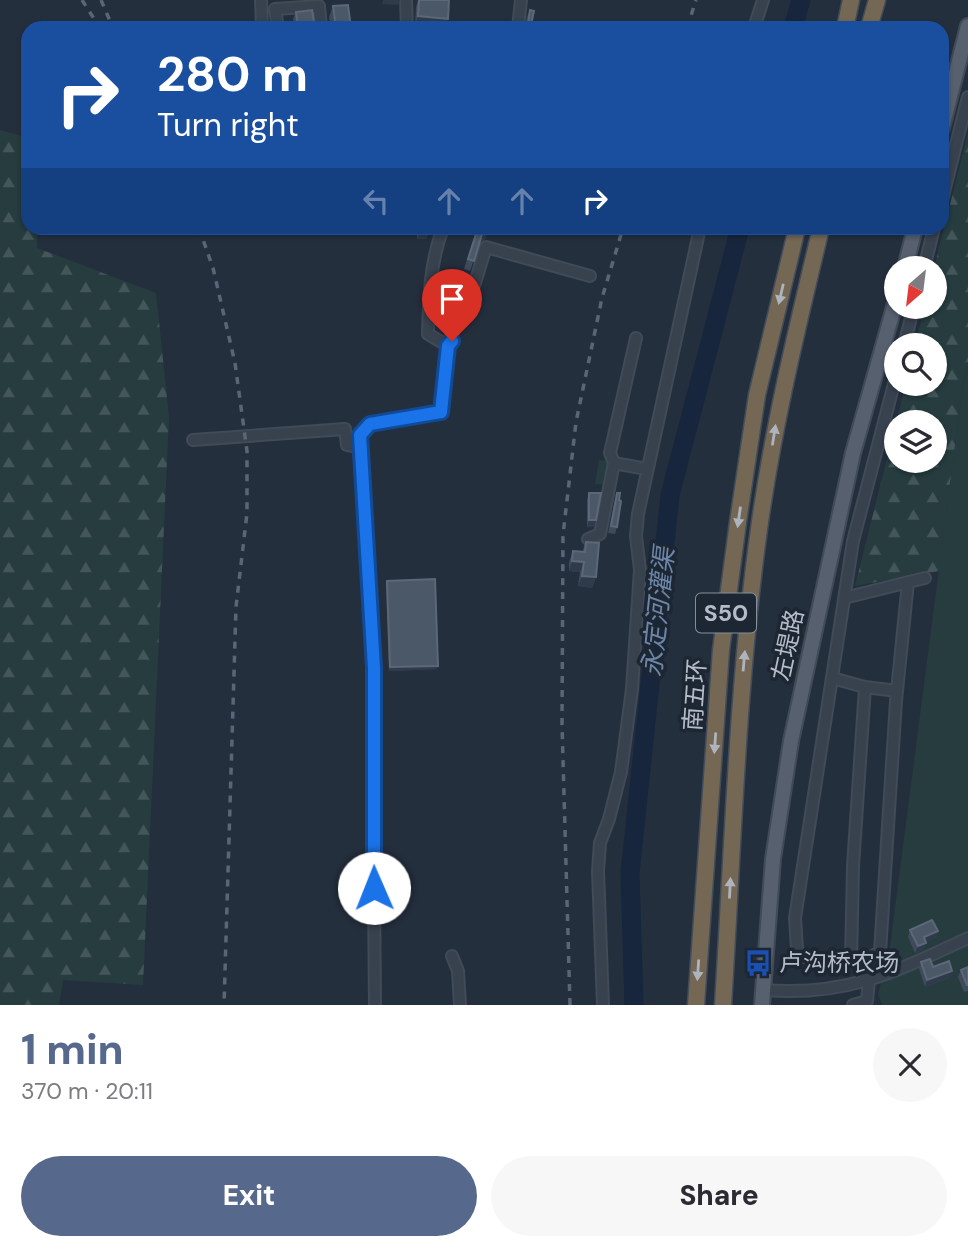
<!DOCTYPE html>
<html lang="en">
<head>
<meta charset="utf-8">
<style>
	body { margin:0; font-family:"DM Sans","Noto Sans SC",sans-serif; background:#f7f7f7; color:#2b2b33; height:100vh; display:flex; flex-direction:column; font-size:26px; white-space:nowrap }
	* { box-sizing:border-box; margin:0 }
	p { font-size:23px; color:#7c7c81 }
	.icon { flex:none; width:38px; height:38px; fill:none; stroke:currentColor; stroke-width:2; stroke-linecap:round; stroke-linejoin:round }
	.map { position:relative; height:1005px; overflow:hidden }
	.sheet { display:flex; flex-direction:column; background:#fff; flex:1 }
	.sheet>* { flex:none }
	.hud { position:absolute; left:21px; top:21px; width:928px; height:214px; border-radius:21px; box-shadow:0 2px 5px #0004; background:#1a4fa0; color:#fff; overflow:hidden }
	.needle { width:46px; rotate:208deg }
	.buttons { position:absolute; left:884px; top:256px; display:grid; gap:14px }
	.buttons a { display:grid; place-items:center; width:63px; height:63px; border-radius:50%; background:#fff; box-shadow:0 2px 5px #0004; font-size:35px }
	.pin { position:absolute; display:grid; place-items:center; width:60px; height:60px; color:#fff; margin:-72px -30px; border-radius:50% 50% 50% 0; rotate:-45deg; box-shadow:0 0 7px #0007 }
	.pin .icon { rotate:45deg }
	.me { position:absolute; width:77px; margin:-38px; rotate:359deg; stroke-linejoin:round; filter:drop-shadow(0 0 5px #0008) }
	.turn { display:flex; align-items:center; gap:24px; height:147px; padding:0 21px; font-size:32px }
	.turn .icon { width:91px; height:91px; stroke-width:2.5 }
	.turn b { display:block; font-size:49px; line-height:60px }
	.lanes { display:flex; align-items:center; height:66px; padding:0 21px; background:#0003; justify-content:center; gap:35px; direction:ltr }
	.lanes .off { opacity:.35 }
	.round { display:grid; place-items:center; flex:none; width:74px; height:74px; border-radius:37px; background:#f7f7f7 }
	.summary { display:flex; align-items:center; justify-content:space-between; height:119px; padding:0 21px }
	h1 { font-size:42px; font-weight:800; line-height:52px; color:#56698c }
	.cta { display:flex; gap:14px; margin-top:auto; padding:14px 21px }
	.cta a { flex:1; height:80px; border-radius:42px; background:#56698c; color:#fff; font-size:28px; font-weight:800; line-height:80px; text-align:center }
	.cta a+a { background:#f7f7f7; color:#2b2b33 }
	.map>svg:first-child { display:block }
</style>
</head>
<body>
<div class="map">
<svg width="968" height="1005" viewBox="0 0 968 1005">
	<defs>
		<pattern id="forest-firs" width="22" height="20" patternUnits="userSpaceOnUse" patternTransform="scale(1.75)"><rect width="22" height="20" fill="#263c3f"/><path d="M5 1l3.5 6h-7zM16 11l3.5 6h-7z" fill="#435659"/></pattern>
	</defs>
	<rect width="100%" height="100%" fill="#242f3e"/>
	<path fill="url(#forest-firs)" fill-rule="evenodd" d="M 0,130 L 28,138 L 28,228 L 37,228 L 37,248 L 156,293 L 169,417 L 143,985 L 63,980 L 59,1005 L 0,1005 Z
		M 968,133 L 968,365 L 963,384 L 939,571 L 855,586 L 906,383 L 934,383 L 934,345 L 915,345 L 925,306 L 934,306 L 934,268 ZM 896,422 L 934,422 L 934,460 L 896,460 Z"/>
	<path fill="#263c3f" d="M 968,365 L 968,1005 L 882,1005 L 878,994 L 889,954 L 963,384 Z
		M 599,460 L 609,461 L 605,485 L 595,484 Z"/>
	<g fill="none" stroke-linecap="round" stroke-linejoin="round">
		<path stroke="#17263c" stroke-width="19" d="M 793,28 L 801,0
			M 634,1005 L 630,873 L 670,495 L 740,228"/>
		<defs>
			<path id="minor" d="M 261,0 L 262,28
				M 406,0 L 407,28
				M 278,28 L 275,9 L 319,6 L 321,28
				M 518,28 L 521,0
				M 754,28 L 763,0
				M 942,200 L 968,97
				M 924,268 L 934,228
				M 904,345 L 914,306
				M 448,346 L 470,286 L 474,286 L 486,247 L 590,276
				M 193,440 L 345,429 L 347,445 L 360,447
				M 614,463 L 647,469
				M 588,539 L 600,534 L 614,463 L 610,453 L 636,338
				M 844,598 L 925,578
				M 832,678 L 865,687 L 853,866 L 851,962
				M 865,687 L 897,691
				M 452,956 L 458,971 L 460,1005
				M 860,963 L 880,952 L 896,701 L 908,582
				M 763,990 C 847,997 895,972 968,938
				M 375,1005 L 373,777 L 374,669 L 360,435 L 370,424 L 441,412 L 448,346 L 428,334 C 429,297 430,262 443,228
				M 603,1005 L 598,871 L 600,843 L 609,819 L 621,772 L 632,689 L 640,570 L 636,536 L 638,514 L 700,228
				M 853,1005 L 867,1001 L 869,981 L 860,963 L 803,957 L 797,949 L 795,918 L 853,541 L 896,376"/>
			<path id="major" d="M 942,128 L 968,26
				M 905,268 L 915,228
				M 762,1005 L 773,859 L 791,741 L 853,453 L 896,300"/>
			<path id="highway" d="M 845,28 L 851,0
				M 869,28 L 877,0
				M 696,1005 L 721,650 L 738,522 L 757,395 L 797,228
				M 723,1005 C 733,846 737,687 759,529 C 773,427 797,328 821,228"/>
		</defs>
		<use href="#minor" stroke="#414a57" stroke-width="14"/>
		<use href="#major" stroke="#414a57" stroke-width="18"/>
		<use href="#highway" stroke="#434c59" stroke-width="19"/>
		<use href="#minor" stroke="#38414e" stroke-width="10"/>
		<use href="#major" stroke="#56606e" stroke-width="14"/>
		<use href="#highway" stroke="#746855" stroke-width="16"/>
		<path stroke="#5a6575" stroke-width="3.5" stroke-dasharray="7 7" stroke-linecap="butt" d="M 82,0 L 100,28
			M 101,0 L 113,28
			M 687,28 L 696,0
			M 199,228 L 213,268 L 235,363 L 247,451 L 247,513 L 236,607 L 224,1005
			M 570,1005 L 562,724 L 563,535 L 576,422 L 602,298 L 623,228"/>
	</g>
	<path fill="#3f4b5c" d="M 418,0 L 449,0 L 448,19 L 444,28 L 415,26 L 416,7 Z
		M 333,6 L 351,28 L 331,28 L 329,17 Z
		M 530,10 L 534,11 L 530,28 L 525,28 L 527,17 Z
		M 296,12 L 315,28 L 294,28 L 293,19 Z
		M 417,228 L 429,228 L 429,232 L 426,239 L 417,239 Z
		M 477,228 L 489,228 L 485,239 L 479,244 L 470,271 L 464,269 Z
		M 589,493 L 596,520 L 593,527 L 587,527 L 587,500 Z
		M 617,493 L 617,527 L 615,534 L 608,533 L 615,500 Z
		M 586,542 L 596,577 L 592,588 L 578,586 L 580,572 L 569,571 L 569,562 L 573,551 L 582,552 Z
		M 387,581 L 437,669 L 389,671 L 386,584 Z
		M 910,930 L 938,931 L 935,938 L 926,942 L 923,950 L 915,953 L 908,937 Z
		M 921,962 L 933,967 L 950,978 L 925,987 L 919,969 Z
		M 968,967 L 968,991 L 964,992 L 958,977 L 961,970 Z"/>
	<path fill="#2f3b4b" d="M 383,0 L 400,0 L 398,5 L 382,4 Z
		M 418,16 L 448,19 L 444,28 L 415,26 Z
		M 489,229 L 485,239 L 478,245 L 482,234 Z
		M 420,232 L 429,232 L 426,239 L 417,239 Z
		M 589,520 L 596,520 L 593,527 L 587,527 Z
		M 572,561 L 584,562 L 580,572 L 569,571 Z
		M 582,576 L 596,577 L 592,588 L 578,586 Z
		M 438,666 L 437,669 L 389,671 L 390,667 Z
		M 938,931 L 935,938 L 921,944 L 924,937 Z
		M 926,943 L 923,950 L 915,953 L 918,946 Z
		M 952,971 L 950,978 L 925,987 L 927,980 Z"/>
	<path fill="#4b5868" stroke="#5c6777" stroke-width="2" d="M 419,0 L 449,0 L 448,19 L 418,16 Z
		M 348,5 L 351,28 L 336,28 L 333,6 Z
		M 312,10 L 315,28 L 298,28 L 296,12 Z
		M 530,10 L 534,11 L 531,25 L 528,24 Z
		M 463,22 L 505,22 L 505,28 L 463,28 Z
		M 420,228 L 429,228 L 429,232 L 420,232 Z
		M 478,228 L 489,228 L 482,234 L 474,261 L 468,259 Z
		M 589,493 L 601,493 L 596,520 L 589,520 Z
		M 617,493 L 620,493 L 619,500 L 621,501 L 617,527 L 611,526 Z
		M 586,542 L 599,543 L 596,577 L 582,576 L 584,562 L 572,561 L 573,551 L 585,552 Z
		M 435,579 L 438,666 L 390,667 L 387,581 Z
		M 932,920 L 938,931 L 924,937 L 926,943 L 918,946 L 910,930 Z
		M 930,959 L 933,967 L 949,961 L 952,971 L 927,980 L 921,962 Z
		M 968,967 L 968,985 L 967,985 L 961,970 Z"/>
	<defs><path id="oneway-solid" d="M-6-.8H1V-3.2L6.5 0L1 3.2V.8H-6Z" transform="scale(1.75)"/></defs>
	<g fill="#aeb4bd">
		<use href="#oneway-solid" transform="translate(781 294) rotate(103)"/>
		<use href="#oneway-solid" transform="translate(774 435) rotate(-81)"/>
		<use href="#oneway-solid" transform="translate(739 517) rotate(98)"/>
		<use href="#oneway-solid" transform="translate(744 661) rotate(-85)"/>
		<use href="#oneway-solid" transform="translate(715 743) rotate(94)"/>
		<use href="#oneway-solid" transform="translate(730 888) rotate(-87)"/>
		<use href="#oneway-solid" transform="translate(698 970) rotate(94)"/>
	</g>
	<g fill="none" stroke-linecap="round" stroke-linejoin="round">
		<defs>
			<path id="route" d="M 374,888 L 374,668 L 360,435 L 370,424 L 441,412 L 448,346 L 452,341"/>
		</defs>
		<use href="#route" stroke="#114b97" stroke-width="18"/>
		<use href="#route" stroke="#1a73e8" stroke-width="12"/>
	</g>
	<defs>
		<symbol id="bus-bare" viewBox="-9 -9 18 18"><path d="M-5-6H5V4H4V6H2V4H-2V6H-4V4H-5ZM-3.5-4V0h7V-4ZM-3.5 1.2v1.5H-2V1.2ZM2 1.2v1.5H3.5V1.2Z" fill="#1a4fb4" stroke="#1d2633" stroke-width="2.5" paint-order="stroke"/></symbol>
	</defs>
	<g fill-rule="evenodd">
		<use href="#bus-bare" x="739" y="944" width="38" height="38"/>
	</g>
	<g text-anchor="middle" stroke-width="7" stroke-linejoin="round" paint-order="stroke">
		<rect fill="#1d2633" stroke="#878f9c" stroke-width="2" x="696" y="593.5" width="60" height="39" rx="5"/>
		<g font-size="23" font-weight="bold" fill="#b4bcc9">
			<text x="726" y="621">S50</text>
		</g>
		<g font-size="24" fill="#b4bcc9" stroke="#1d2633">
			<text transform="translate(788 645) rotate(-78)" y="8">左堤路</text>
			<text transform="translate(695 695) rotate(-86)" y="8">南五环</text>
		</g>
		<g font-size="24" fill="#b4bcc9" stroke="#1d2633" text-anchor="start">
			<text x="779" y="971">卢沟桥农场</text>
		</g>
		<g font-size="26" font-style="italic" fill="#6d86a8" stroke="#1d2633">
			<text transform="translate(658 612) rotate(-84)" y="9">永定河灌渠</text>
		</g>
	</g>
</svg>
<div class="buttons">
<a><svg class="needle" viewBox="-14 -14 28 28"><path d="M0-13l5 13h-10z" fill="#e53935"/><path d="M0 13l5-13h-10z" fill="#7c7c81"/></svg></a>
<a><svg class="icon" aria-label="search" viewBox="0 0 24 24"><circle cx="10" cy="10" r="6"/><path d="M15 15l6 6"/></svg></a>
<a><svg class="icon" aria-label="layers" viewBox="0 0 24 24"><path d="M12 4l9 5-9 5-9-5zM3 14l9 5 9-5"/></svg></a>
</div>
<div class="pin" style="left:452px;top:341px;background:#d93025"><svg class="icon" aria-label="arrive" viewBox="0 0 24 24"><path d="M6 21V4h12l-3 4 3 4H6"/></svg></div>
<svg class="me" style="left:374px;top:888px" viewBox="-20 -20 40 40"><circle r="19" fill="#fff"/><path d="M0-13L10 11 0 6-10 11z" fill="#1a73e8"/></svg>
<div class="hud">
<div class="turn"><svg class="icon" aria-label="right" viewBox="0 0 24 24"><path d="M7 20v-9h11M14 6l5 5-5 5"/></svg><div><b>280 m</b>Turn right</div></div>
<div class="lanes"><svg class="icon off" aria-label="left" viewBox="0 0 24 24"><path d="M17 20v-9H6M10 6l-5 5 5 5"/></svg><svg class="icon off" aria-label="ahead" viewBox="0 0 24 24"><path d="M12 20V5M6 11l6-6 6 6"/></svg><svg class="icon off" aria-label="ahead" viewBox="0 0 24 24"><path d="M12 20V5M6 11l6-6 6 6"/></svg><svg class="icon" aria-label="right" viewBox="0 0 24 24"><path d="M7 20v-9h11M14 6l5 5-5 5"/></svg></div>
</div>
</div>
<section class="sheet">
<div class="summary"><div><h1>1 min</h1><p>370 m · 20:11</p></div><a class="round"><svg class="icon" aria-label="close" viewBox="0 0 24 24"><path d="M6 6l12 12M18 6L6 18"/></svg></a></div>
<div class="cta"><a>Exit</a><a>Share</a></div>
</section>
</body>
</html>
